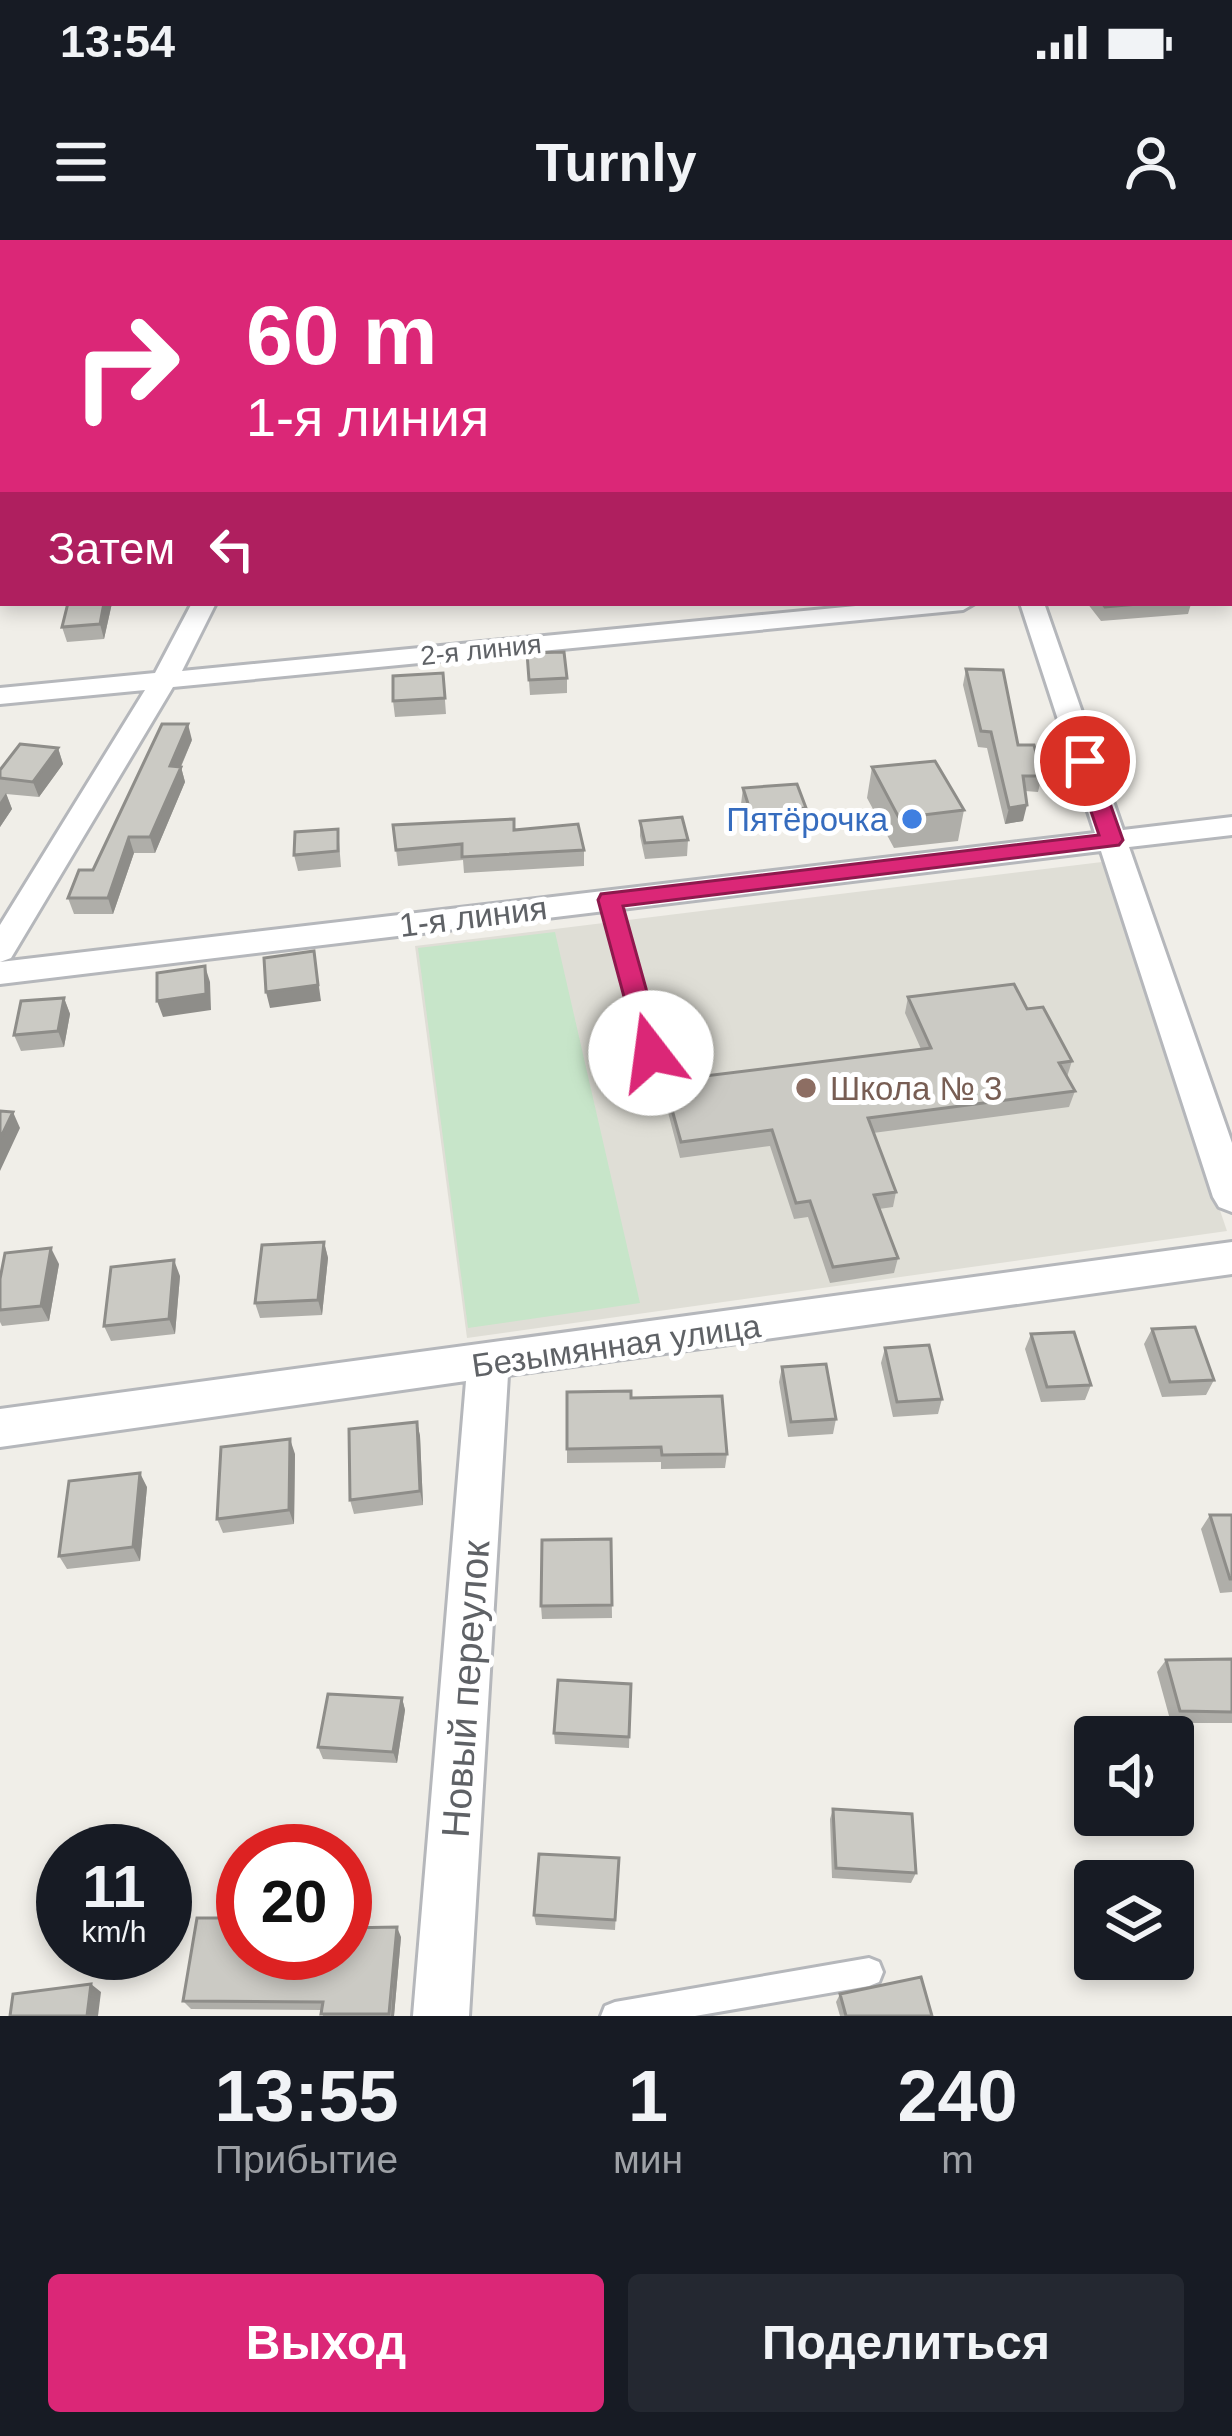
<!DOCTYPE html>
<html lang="ru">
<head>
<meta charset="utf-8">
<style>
	body { margin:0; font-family:Helvetica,sans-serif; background:#242831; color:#f1f3f6; height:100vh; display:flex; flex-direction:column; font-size:45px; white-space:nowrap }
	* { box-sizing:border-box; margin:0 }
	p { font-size:39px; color:#9ea1a6 }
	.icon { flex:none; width:66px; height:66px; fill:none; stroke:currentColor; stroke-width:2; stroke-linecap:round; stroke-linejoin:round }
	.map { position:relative; height:1776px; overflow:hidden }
	.sheet { display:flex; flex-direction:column; background:#171b24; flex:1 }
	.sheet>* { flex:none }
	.banner { position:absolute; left:0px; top:0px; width:1233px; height:366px; box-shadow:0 6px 18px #0003; background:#db2777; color:#fff; overflow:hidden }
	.controls { position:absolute; left:1074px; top:1476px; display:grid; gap:24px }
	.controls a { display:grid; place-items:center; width:120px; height:120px; border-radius:12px; background:#171b24; box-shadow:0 6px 18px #0003; font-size:60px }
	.speed { position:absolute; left:36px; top:1584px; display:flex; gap:24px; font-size:60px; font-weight:700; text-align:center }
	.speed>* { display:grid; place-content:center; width:156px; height:156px; border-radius:50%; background:#171b24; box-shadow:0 6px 18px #0003; line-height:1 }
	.speed small { font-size:30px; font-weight:400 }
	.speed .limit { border:18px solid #d22; background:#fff; color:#111 }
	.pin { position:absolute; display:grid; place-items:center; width:102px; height:102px; color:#fff; margin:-51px; border:6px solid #fff; border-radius:50%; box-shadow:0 3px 12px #0007 }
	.me { position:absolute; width:132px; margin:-66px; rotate:345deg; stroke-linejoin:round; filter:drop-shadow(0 0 9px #0008) }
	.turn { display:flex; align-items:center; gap:42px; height:252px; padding:0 48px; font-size:54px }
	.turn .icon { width:156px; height:156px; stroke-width:2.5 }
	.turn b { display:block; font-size:84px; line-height:102px }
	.then { display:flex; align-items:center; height:114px; padding:0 48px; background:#0003; gap:24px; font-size:45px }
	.eta { display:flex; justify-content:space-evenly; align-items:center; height:204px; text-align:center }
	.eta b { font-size:72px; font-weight:700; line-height:84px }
	.button { display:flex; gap:24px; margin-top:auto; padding:24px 48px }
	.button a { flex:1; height:138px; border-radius:12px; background:#db2777; color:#fff; font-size:48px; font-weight:700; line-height:138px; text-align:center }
	.button a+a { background:#242831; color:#f1f3f6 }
	.status { display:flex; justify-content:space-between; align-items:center; height:84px; padding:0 60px; background:#171b24; direction:ltr }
	.status svg { height:33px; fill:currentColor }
	header { display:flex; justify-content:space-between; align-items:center; height:156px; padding:0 48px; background:#171b24; font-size:54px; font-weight:700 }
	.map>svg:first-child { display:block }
</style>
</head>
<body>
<div class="status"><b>13:54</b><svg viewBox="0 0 49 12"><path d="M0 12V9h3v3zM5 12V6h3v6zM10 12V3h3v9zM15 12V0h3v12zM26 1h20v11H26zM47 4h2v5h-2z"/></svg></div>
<header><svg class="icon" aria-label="menu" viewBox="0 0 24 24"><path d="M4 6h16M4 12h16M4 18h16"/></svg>Turnly<svg class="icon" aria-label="person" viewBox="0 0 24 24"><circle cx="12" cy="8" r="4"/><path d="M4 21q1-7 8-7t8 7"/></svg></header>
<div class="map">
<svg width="1232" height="1776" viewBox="0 0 1232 1776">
	<rect width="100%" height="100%" fill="#f0eee8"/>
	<path fill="#dfded6" d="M 1102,622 L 1227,991 L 467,1098 L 415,706 Z"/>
	<path fill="#c7e5c9" d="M 555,692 L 640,1063 L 468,1088 L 418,708 Z"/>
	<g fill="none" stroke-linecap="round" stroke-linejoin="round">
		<defs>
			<path id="lane" d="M 609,655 L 617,660 L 660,813 L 651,819 L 642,813 L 601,660 Z
				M 869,1718 L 879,1722 L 883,1732 L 879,1742 L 869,1746 L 695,1776 L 601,1776 L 605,1766 L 615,1762 Z"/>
			<path id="street" d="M 268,0 L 334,0 L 266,3 Z
				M 899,0 L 915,0 L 916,3 L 900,3 Z
				M 0,14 L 3,14 L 3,24 L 0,24 Z
				M 0,121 L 3,121 L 3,133 L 0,133 Z
				M 192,363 L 216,363 L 182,431 L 887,363 L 975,363 L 963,370 L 173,447 L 11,718 L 0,722 L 0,685 L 145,450 L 0,464 L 0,448 L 155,433 Z
				M 1020,363 L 1044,363 L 1123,590 L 1232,577 L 1232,595 L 1129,607 L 1232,903 L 1232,972 L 1219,967 L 1213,957 L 1101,611 L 0,744 L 0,722 L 1095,593 Z
				M 1232,1002 L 1232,1034 L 508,1135 L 469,1776 L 413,1776 L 466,1141 L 0,1207 L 0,1169 Z"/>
		</defs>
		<use href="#lane" stroke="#b5b7bb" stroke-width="6"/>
		<use href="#street" stroke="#b5b7bb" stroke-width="6"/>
		<use href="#lane" fill="#fff" fill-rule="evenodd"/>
		<use href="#street" fill="#fff" fill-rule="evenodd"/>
	</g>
	<path fill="#afaea9" d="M 112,363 L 104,399 L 67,402 L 62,387 Z
		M 1087,363 L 1206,363 L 1191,364 L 1188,374 L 1101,381 Z
		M 527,413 L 567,438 L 567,453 L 530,455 Z
		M 966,429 L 1018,505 L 1042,536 L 1038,552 L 1025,551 L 1023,581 L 1005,584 L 987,508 L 978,507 L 963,445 Z
		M 443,433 L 446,474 L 395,477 L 393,461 Z
		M 192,500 L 181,527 L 185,542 L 155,613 L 134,613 L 113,674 L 74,674 L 68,658 L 93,630 Z
		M 58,508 L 63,524 L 39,557 L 6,554 L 12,569 L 0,587 L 0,530 Z
		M 872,527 L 964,570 L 958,601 L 894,608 L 867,558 Z
		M 743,548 L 806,568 L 805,584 L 750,589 L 741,564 Z
		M 640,581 L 688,600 L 687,616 L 645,619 L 640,596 Z
		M 393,585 L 514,590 L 584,610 L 584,626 L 464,633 L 463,620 L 398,626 Z
		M 338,589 L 341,627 L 298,631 L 294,615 Z
		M 908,757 L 1027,769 L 1072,821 L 1067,837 L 1075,851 L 1069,867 L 873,893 L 896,952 L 893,967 L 879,969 L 898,1018 L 894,1033 L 830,1043 L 808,977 L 794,979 L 770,906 L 680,918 L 664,857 L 664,841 L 921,809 L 905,773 Z
		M 64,758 L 70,774 L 64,807 L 21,811 L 14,795 Z
		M 324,1002 L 328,1018 L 322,1075 L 260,1078 L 255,1063 Z
		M 59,1024 L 49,1081 L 2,1086 L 0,1082 L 0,1039 Z
		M 180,1036 L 175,1094 L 111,1101 L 104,1086 Z
		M 1152,1089 L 1214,1140 L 1206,1155 L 1162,1157 L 1144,1104 Z
		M 1031,1094 L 1091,1145 L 1085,1160 L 1041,1162 L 1025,1109 Z
		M 885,1108 L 942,1159 L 938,1174 L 893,1177 L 881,1123 Z
		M 782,1127 L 836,1179 L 833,1194 L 788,1197 L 779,1142 Z
		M 631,1158 L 727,1214 L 725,1228 L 661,1229 L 661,1222 L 567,1223 L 567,1209 Z
		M 417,1182 L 420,1196 L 423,1265 L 354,1274 L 350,1260 Z
		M 295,1214 L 294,1284 L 223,1293 L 217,1279 Z
		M 147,1247 L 140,1321 L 67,1329 L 59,1316 Z
		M 1210,1275 L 1232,1275 L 1232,1352 L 1220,1353 L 1201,1289 Z
		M 611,1299 L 612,1378 L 542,1379 L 541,1366 Z
		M 1232,1419 L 1232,1483 L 1171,1483 L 1157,1432 L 1166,1420 Z
		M 631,1444 L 629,1508 L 555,1504 L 554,1493 Z
		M 402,1458 L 405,1470 L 397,1523 L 323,1519 L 318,1507 Z
		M 833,1569 L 916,1633 L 911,1643 L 832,1638 L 830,1579 Z
		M 619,1618 L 615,1690 L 536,1685 L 534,1675 Z
		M 401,1697 L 394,1776 L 323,1776 L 322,1770 L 191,1769 L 183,1761 L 243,1713 Z
		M 840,1754 L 932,1776 L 840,1776 L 836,1762 Z"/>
	<path fill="#8e8d89" d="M 104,363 L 112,363 L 104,399 L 100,384 Z
		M 188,484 L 192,500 L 174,542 L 170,526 Z
		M 58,508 L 63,524 L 39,557 L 33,542 Z
		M 181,527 L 185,542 L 155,613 L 150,597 Z
		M 6,553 L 12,569 L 0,587 L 0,562 Z
		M 1027,565 L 1023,581 L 1005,584 L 1009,568 Z
		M 129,597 L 134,613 L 113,674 L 108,658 Z
		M 314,711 L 321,761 L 270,768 L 266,752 Z
		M 205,726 L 210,742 L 211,770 L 163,777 L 157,761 Z
		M 64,758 L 70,774 L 64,807 L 58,791 Z
		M 13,872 L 20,888 L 0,931 L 0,899 Z
		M 324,1002 L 328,1018 L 322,1075 L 318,1060 Z
		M 51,1008 L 59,1024 L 49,1081 L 41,1066 Z
		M 174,1020 L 180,1036 L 175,1094 L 169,1079 Z
		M 417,1182 L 420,1196 L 423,1265 L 420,1251 Z
		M 290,1199 L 295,1214 L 294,1284 L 289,1270 Z
		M 140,1233 L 147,1247 L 140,1321 L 133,1307 Z
		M 402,1458 L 405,1470 L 397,1523 L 393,1512 Z
		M 397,1687 L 401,1697 L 394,1776 L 391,1776 Z
		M 91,1744 L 101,1752 L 98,1776 L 87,1776 Z"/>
	<path fill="#cbcac4" stroke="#8e8d89" stroke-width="3" d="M 30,0 L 195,0 L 194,3 L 29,3 Z
		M 532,0 L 564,0 L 564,1 L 533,3 Z
		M 1230,116 L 1232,116 L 1232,146 L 1230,153 Z
		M 0,227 L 3,227 L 3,254 L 0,243 Z
		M 68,363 L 104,363 L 100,384 L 62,387 Z
		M 1102,363 L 1150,363 L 1105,367 Z
		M 564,412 L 567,438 L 529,440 L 527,413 Z
		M 966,429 L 1003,430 L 1018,505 L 1034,505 L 1042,536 L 1023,536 L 1027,565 L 1009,568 L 991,492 L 981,491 Z
		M 443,433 L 445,458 L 393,461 L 393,436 Z
		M 162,484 L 188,484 L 170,526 L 181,527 L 150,597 L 129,597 L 108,658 L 68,658 L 79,630 L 93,630 Z
		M 20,504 L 58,508 L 33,542 L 0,538 L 0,530 Z
		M 935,521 L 964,570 L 899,578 L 872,527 Z
		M 797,544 L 806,568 L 751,573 L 743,548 Z
		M 682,577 L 688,600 L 645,603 L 640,581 Z
		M 514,579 L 514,590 L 578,584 L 584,610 L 462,617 L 462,604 L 396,610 L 393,585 Z
		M 338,589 L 338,611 L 294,615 L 295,592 Z
		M 314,711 L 318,745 L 266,752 L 264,718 Z
		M 205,726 L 206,754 L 157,761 L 157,733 Z
		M 1014,744 L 1027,769 L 1043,767 L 1072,821 L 1059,823 L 1075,851 L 868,878 L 896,952 L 874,955 L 898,1018 L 833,1027 L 810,961 L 796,963 L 772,890 L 681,902 L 664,841 L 931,808 L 908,757 Z
		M 64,758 L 58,791 L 14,795 L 21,761 Z
		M 0,871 L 13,872 L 0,899 Z
		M 324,1002 L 318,1060 L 255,1063 L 262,1005 Z
		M 51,1008 L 41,1066 L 0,1070 L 0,1039 L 5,1013 Z
		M 174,1020 L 169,1079 L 104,1086 L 111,1027 Z
		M 1195,1087 L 1214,1140 L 1170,1142 L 1152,1089 Z
		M 1074,1092 L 1091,1145 L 1047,1147 L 1031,1094 Z
		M 929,1105 L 942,1159 L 897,1162 L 885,1108 Z
		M 826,1124 L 836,1179 L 791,1182 L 782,1127 Z
		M 631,1151 L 631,1158 L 722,1156 L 727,1214 L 662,1215 L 661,1207 L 567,1209 L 567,1152 Z
		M 417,1182 L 420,1251 L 350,1260 L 349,1189 Z
		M 290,1199 L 289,1270 L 217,1279 L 221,1207 Z
		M 140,1233 L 133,1307 L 59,1316 L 69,1241 Z
		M 1210,1275 L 1232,1275 L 1232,1339 L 1230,1339 Z
		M 611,1299 L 612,1365 L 541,1366 L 542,1300 Z
		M 1232,1419 L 1232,1472 L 1180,1471 L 1166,1420 Z
		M 558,1440 L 631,1444 L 629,1497 L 554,1493 Z
		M 328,1454 L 402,1458 L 393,1512 L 318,1507 Z
		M 833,1569 L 912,1574 L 916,1633 L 836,1628 Z
		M 539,1614 L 619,1618 L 615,1680 L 534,1675 Z
		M 197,1678 L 243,1678 L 243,1713 L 345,1713 L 345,1688 L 397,1687 L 389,1774 L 321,1774 L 323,1762 L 183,1761 Z
		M 921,1737 L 932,1776 L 846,1776 L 840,1754 Z
		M 91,1744 L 87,1776 L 10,1776 L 13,1754 Z"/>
	<path fill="#db2777" stroke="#8e194d" stroke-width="3" d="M 1085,514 L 1095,521 L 1123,600 L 1119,605 L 623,666 L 664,813 L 651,822 L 641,820 L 598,660 L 601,654 L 1099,595 L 1074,521 Z"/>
	<circle fill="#3f7fe0" stroke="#fff" stroke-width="4.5" cx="912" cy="579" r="12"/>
	<circle fill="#8d6e63" stroke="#fff" stroke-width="4.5" cx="806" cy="848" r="12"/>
	<g text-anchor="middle" stroke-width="10" stroke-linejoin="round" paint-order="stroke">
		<g font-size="27" fill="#5f6266" stroke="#fff">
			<text transform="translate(481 410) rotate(-6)" y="9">2-я линия</text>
		</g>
		<g font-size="33" fill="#366cbe" stroke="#fff" text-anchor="end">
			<text x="888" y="591">Пятёрочка</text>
		</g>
		<g font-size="33" fill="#5f6266" stroke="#fff">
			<text transform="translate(473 676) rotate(-7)" y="12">1-я линия</text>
			<text transform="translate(616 1105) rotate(-8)" y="12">Безымянная улица</text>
		</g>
		<g font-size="33" fill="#785e54" stroke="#fff" text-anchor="start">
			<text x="830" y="860">Школа № 3</text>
		</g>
		<g font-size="39" fill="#5f6266" stroke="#fff">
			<text transform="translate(465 1449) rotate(-86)" y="14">Новый переулок</text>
		</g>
	</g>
</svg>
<div class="controls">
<a><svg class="icon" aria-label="sound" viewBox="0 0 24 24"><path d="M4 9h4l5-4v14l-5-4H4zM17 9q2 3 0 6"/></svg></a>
<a><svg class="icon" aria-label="layers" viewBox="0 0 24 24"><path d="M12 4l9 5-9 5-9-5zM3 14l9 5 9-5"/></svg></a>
</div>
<div class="speed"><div>11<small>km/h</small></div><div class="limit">20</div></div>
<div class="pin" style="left:1085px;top:521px;background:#d93025"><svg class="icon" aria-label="arrive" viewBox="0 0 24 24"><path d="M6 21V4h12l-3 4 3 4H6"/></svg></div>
<svg class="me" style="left:651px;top:813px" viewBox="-20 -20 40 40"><circle r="19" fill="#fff"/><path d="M0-13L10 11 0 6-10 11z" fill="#db2777"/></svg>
<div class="banner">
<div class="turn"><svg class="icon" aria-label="right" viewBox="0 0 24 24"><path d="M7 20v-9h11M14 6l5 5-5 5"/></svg><div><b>60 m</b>1-я линия</div></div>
<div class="then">Затем<svg class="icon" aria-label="left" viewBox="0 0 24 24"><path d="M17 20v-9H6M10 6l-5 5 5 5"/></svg></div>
</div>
</div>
<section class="sheet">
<div class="eta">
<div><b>13:55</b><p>Прибытие</p></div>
<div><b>1</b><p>мин</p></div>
<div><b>240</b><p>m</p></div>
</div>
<div class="button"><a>Выход</a><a>Поделиться</a></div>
</section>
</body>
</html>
